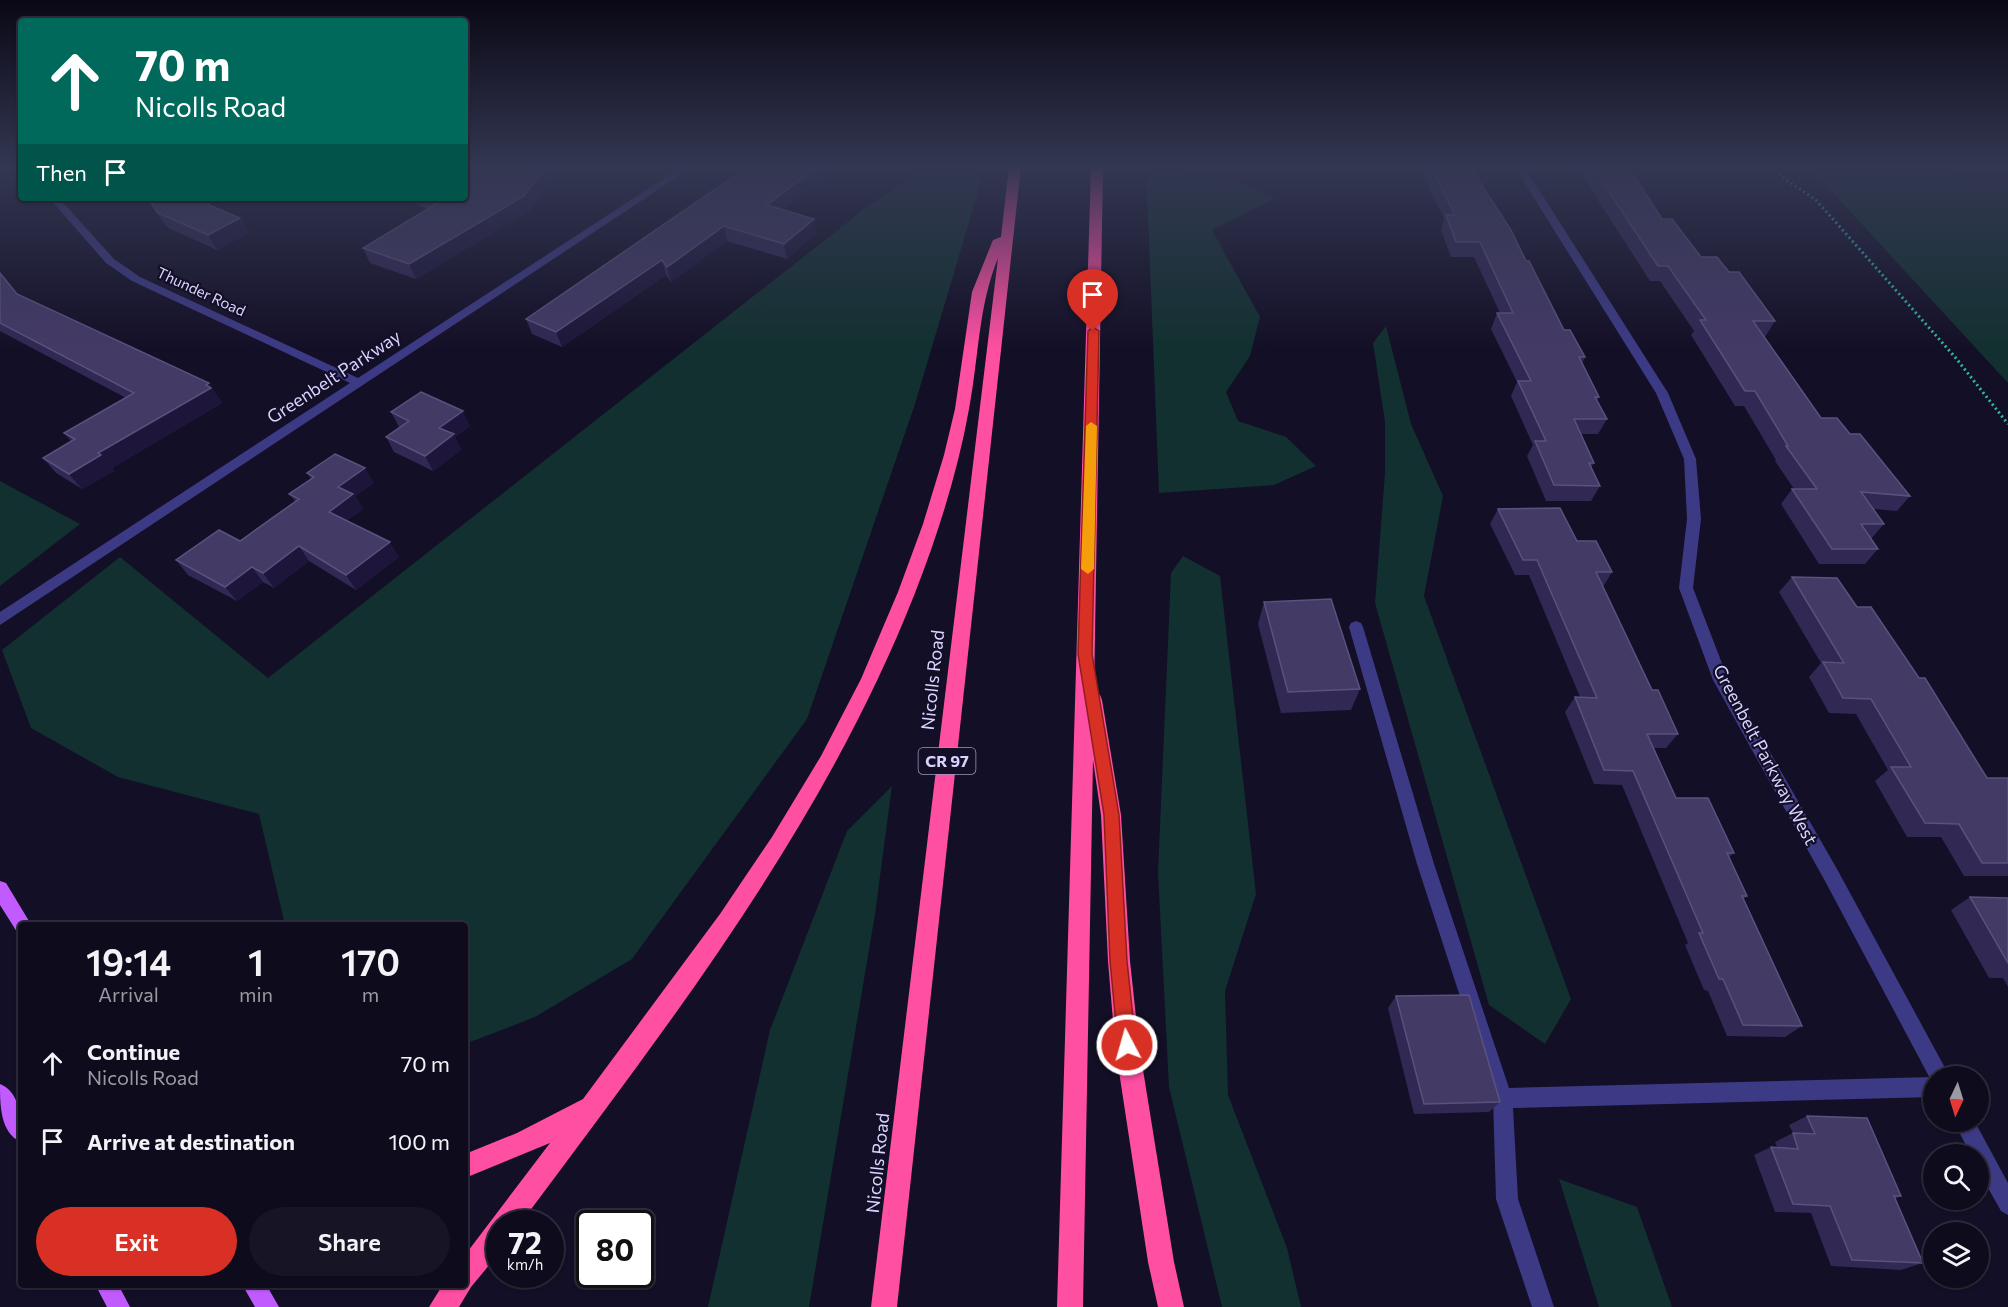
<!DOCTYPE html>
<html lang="en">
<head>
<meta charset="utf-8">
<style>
	body { margin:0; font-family:Commissioner,sans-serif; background:#171425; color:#f1f3f6; height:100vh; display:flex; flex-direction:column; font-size:22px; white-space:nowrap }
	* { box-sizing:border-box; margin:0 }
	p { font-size:20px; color:#9b9ba3 }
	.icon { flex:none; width:33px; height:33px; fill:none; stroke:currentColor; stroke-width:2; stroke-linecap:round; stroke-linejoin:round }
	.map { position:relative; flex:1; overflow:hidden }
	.side { position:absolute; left:18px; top:922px; width:450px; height:366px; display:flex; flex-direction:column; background:#0e0b1c; border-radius:6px; box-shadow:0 2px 4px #0004,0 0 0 2px #2e2b3b }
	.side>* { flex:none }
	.banner { position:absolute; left:18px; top:18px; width:450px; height:183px; border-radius:6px; box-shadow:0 2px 4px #0004,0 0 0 2px #2e2b3b; background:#00695c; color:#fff; overflow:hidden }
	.needle { width:39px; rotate:184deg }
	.buttons { position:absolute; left:1923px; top:1066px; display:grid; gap:12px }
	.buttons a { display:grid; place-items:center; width:66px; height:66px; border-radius:50%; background:#0e0b1c; box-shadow:0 2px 4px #0004,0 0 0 2px #2e2b3b; font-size:30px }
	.speed { position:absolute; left:486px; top:1210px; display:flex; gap:12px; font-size:30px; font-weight:700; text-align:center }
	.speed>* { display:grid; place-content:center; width:78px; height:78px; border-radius:50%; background:#0e0b1c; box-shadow:0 2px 4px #0004,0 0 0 2px #2e2b3b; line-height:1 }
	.speed small { font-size:15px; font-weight:400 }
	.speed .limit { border:3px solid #111; border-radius:9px; background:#fff; color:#111 }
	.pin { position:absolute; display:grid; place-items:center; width:51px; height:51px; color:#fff; margin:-62px -26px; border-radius:50% 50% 50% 0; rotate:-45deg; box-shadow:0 0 6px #0007 }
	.pin .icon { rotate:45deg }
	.me { position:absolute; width:66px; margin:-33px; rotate:354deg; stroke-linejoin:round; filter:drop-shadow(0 0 4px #0008) }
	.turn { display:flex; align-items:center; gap:21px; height:126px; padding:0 18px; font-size:27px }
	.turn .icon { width:78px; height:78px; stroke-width:2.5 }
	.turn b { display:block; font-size:42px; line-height:51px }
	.then { display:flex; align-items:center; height:57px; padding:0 18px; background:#0003; gap:12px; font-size:22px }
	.eta { display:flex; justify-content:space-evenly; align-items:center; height:102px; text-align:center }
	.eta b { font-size:36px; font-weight:600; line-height:42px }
	.cta { display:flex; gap:12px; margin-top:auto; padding:12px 18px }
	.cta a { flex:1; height:69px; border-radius:36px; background:#d93025; color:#fff; font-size:24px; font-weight:600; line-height:69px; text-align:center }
	.cta a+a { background:#171425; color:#f1f3f6 }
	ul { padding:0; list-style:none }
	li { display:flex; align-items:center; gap:18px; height:78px; padding:0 18px }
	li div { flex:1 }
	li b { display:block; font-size:22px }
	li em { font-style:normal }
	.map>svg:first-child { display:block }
</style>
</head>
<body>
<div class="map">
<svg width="2008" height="1307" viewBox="0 0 2008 1307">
	<rect width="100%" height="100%" fill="#130f26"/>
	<path fill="#12302f" d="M 923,166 L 983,166 L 980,185 L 915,404 L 807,719 L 632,959 L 535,1017 L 465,1044 L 465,926 L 285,925 L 259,814 L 118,777 L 31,728 L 2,650 L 120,557 L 268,678 L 863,210 L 922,169 Z
		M 1146,166 L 1186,166 L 1189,174 L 1234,180 L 1275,198 L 1212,230 L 1260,317 L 1250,356 L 1226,392 L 1238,421 L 1286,437 L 1316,466 L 1274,485 L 1159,493 Z
		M 1802,166 L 1895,166 L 2008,182 L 2008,383 L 1823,182 Z
		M 1386,326 L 1411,424 L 1443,496 L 1424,596 L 1571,999 L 1545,1044 L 1489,1005 L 1375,603 L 1385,473 L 1385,422 L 1373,343 Z
		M 0,481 L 80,524 L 0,586 Z
		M 1183,556 L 1220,576 L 1256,894 L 1225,991 L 1228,1095 L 1287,1248 L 1301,1307 L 1222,1307 L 1169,1087 L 1158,872 L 1171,573 Z
		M 892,786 L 875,914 L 809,1307 L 708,1307 L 770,1030 L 847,831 Z
		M 1559,1179 L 1637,1207 L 1672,1307 L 1599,1307 Z"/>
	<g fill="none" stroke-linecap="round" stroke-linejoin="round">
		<path stroke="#2fb8b0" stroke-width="3" stroke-dasharray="2 3" stroke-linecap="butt" d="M 1766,166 L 1816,200 L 1955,357 L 2008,424"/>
		<path fill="#3d3a85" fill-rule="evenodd" d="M 1356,621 L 1361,623 L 1363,627 L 1434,864 L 1509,1088 L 1934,1077 L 1934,1097 L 1513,1108 L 1518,1199 L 1554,1307 L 1532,1307 L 1496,1199 L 1493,1098 L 1417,864 L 1349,627 L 1351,623 Z"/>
		<path fill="#3d3a85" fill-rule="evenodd" d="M 683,166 L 694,166 L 0,625 L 0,612 L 350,383 L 132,281 L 106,263 L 49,198 L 59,198 L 114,259 L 140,277 L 358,378 Z
			M 1514,166 L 1524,166 L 1668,393 L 1696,459 L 1701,519 L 1693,588 L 1728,679 L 1837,869 L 1950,1077 L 1934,1077 L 1933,1084 L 1825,881 L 1713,680 L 1679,588 L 1687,519 L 1684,459 L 1656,393 Z
			M 1954,1122 L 1975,1122 L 2008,1183 L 2008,1215 L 2001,1211 L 1978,1170 L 1978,1155 L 1971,1155 Z"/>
		<path fill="#c25bff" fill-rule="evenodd" d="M 0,881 L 6,883 L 32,926 L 21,926 L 21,934 L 17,932 L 0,905 Z
			M 0,1084 C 22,1093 21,1122 21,1142 C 0,1133 0,1104 0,1084 Z
			M 96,1286 L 119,1286 L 130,1307 L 107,1307 Z
			M 243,1286 L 267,1286 L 279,1307 L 255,1307 Z"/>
		<path fill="#ff4fa3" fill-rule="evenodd" d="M 1009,166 L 1021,166 L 897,1307 L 871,1307 L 998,258 C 978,307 979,357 969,409 C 958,471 938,534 915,593 C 823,827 669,1024 520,1224 L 500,1224 L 500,1252 L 471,1287 L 459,1307 L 429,1307 L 442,1286 L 465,1286 L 465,1255 L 550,1143 L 465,1178 L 465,1154 L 517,1133 L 583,1099 L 720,914 L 772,837 L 821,756 L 861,679 L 898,592 L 923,524 L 944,455 L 955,409 L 972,292 L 993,240 L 1001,237 Z
			M 1091,166 L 1103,166 L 1094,693 L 1100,695 L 1102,700 L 1121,815 L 1130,961 L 1139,1045 L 1174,1262 L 1184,1307 L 1158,1307 L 1148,1262 L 1115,1045 L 1108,961 L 1101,815 L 1093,760 L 1083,1307 L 1057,1307 Z"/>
	</g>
	<path fill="#312854" d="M 465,166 L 553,166 L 555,174 L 529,211 L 416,279 L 370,263 L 363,248 L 428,209 L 401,198 L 465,198 Z
		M 749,166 L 835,166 L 826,177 L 783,209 L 814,219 L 816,234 L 787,259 L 727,241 L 671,282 L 666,275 L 562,347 L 532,334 L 526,319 Z
		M 1418,166 L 1471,166 L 1526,261 L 1564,330 L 1585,357 L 1582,363 L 1599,397 L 1597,401 L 1607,419 L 1598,434 L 1581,434 L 1594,463 L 1591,467 L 1600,486 L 1591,501 L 1546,501 L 1527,456 L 1533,445 L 1511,396 L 1517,382 L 1491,329 L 1497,313 L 1500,313 L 1474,257 L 1451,257 L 1441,230 L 1444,218 Z
		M 1576,166 L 1628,166 L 1662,219 L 1701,257 L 1729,272 L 1775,321 L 1765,337 L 1764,337 L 1821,418 L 1850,434 L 1910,496 L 1897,511 L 1874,509 L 1884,524 L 1871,539 L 1878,549 L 1865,564 L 1819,564 L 1781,504 L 1792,489 L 1794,489 L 1775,461 L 1776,460 L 1744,406 L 1735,406 L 1691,335 L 1694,331 L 1660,281 L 1650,281 Z
		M 146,198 L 204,198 L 209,205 L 240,218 L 249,233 L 217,250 L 168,228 Z
		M 0,273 L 17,294 L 219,398 L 222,403 L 112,468 L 114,471 L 82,489 L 56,473 L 43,458 L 71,441 L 64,433 L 126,398 L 0,331 Z
		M 391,412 L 470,426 L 455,437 L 461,450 L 433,471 L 394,452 L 386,437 L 399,427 Z
		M 307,473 L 374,483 L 355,496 L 363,509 L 346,521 L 399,557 L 356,590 L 309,561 L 274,588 L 263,582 L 237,601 L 188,575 L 176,560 L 240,541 L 295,501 L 289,494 L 311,479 Z
		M 1498,509 L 1577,541 L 1612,572 L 1603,587 L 1652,690 L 1678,734 L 1666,748 L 1654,748 L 1676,798 L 1734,853 L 1729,857 L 1747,896 L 1744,899 L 1802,1026 L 1785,1037 L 1727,1036 L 1708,991 L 1704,990 L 1685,945 L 1688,943 L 1622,785 L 1594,784 L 1565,712 L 1575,697 L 1580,697 L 1529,575 L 1515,575 L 1490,524 Z
		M 1792,577 L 1857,607 L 1987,778 L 2008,778 L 2008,876 L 1964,876 L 1941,837 L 1907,837 L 1875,781 L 1888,770 L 1856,714 L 1829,713 L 1809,677 L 1821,663 L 1779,592 Z
		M 1264,602 L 1360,689 L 1351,710 L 1281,713 L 1258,624 Z
		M 1970,897 L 2008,898 L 2008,987 L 2003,978 L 1989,978 L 1951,910 Z
		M 1396,996 L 1500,1102 L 1489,1112 L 1414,1114 L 1388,1008 Z
		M 1807,1116 L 1901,1196 L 1895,1199 L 1923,1263 L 1901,1270 L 1831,1266 L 1811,1213 L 1775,1212 L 1754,1155 L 1771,1147 L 1777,1147 L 1775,1142 L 1793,1133 L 1789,1125 Z"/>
	<path fill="#1d163a" d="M 546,166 L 553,166 L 555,174 L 529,211 L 416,279 L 409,264 Z
		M 819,166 L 835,166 L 826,177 L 770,219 L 767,205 Z
		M 240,218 L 249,233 L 217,250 L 208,235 Z
		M 814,219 L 816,234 L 787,259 L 784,244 Z
		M 724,226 L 727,241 L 671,282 L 667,267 Z
		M 662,260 L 666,275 L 562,347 L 556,332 Z
		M 209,383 L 222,403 L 112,468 L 114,471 L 82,489 L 69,474 L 98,453 Z
		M 463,411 L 470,426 L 455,437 L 461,450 L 433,471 L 425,456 L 439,428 Z
		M 365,468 L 374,483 L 355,496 L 363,509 L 338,527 L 329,512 L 338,487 Z
		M 390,542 L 399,557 L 356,590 L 346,575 Z
		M 299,546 L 309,561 L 274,588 L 263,573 Z
		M 252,567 L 263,582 L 237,601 L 225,587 Z"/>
	<path fill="#433a66" stroke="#5a527e" stroke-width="1.5" d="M 465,166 L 546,166 L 524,196 L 409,264 L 363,248 L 441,201 L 432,198 L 465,198 Z
		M 749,166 L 819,166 L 767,205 L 814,219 L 784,244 L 724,226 L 667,267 L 662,260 L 556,332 L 526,319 Z
		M 1430,166 L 1471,166 L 1481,184 L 1511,230 L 1526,261 L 1529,261 L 1564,330 L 1570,330 L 1585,357 L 1579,357 L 1599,397 L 1595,397 L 1607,419 L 1574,419 L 1594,463 L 1589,463 L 1600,486 L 1554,485 L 1535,441 L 1546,441 L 1518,381 L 1531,381 L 1497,313 L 1513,313 L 1480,242 L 1456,242 L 1446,215 L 1455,215 Z
		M 1592,166 L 1628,166 L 1662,219 L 1672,219 L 1701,257 L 1717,257 L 1729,272 L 1739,272 L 1775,321 L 1753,321 L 1821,418 L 1837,418 L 1850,434 L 1860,434 L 1910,496 L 1861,492 L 1884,524 L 1861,524 L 1878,549 L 1832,549 L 1792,489 L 1817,489 L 1786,446 L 1788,446 L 1755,391 L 1745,391 L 1700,320 L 1706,320 L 1668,266 L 1658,266 Z
		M 148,198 L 204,198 L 209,205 L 240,218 L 208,235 L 158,213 Z
		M 0,273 L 17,294 L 209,383 L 206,385 L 211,388 L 98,453 L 101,455 L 69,474 L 43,458 L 75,439 L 64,433 L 134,393 L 0,323 Z
		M 421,392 L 463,411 L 439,428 L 454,434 L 425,456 L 386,437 L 409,421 L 391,412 Z
		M 335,454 L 365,468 L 338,487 L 353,494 L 329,512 L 390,542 L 346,575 L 299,546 L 263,573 L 252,567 L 225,587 L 176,560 L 219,530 L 240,541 L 299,499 L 289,494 L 314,477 L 307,473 Z
		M 1560,508 L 1577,541 L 1596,541 L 1612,572 L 1596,572 L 1652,690 L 1658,690 L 1678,734 L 1647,734 L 1676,798 L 1708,798 L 1734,853 L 1727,853 L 1747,896 L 1742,896 L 1802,1026 L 1743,1025 L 1723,979 L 1719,979 L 1699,933 L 1703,933 L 1633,771 L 1604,770 L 1575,697 L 1597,698 L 1537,560 L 1523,560 L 1498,509 Z
		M 1792,577 L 1837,578 L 1857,607 L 1871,607 L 1919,678 L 1925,678 L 1987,778 L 2008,778 L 2008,863 L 1982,863 L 1959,824 L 1925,823 L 1891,767 L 1911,767 L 1871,699 L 1843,698 L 1823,662 L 1844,663 Z
		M 1331,599 L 1360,689 L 1288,692 L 1264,602 Z
		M 1970,897 L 2008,898 L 2008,963 Z
		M 1469,995 L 1500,1102 L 1424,1104 L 1396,996 Z
		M 1807,1116 L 1867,1118 L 1901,1196 L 1894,1196 L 1923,1263 L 1852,1260 L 1830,1206 L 1793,1204 L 1771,1147 L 1798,1149 L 1793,1133 L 1815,1134 Z"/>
	<linearGradient id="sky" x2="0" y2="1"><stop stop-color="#0a0815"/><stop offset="0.48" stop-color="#333752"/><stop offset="1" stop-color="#333752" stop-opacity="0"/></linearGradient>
	<rect width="2008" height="349" fill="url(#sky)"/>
	<path fill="#d93025" stroke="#8d1f18" stroke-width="1.5" d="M 1093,327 L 1099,331 L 1092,654 L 1119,815 L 1127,961 L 1136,1045 L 1133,1051 L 1127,1054 L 1121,1051 L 1118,1045 L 1110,961 L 1104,815 L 1078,654 L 1088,331 Z"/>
	<path fill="#f59e0b" d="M 1091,422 L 1097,426 L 1094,569 L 1088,574 L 1081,569 L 1086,426 Z"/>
	<g text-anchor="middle" stroke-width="4.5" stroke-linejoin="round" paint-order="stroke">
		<g font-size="15" fill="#d9d4ff" stroke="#130f26">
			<text transform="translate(201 292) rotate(25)" y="5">Thunder Road</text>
		</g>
		<rect fill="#130f26" stroke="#9e99be" stroke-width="1.5" x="918.5" y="748" width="57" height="26" rx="4.5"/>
		<g font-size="16" font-weight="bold" fill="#d9d4ff">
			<text x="947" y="767">CR 97</text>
		</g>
		<g font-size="18" fill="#d9d4ff" stroke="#130f26">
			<text transform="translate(334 377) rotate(-33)" y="6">Greenbelt Parkway</text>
			<text transform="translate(933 680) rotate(-84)" y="6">Nicolls Road</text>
			<text transform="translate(1765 755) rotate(62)" y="6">Greenbelt Parkway West</text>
			<text transform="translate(878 1163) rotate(-84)" y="6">Nicolls Road</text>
		</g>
	</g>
</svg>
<div class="buttons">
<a><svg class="needle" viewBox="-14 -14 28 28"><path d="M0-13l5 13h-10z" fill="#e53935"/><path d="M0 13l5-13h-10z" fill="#9b9ba3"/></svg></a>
<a><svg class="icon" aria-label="search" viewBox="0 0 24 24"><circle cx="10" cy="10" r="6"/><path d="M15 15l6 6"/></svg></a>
<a><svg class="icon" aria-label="layers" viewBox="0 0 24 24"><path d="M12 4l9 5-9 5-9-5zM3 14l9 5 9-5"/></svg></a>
</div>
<div class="speed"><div>72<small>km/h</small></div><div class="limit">80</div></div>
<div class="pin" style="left:1093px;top:331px;background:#d93025"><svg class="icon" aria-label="arrive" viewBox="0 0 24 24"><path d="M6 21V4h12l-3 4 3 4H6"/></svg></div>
<svg class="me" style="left:1127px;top:1045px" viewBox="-20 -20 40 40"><circle r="17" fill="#d93025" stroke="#fff" stroke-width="3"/><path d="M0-11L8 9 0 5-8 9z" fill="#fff"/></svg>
<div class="banner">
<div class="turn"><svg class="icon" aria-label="ahead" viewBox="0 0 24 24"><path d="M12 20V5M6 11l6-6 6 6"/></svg><div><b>70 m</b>Nicolls Road</div></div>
<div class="then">Then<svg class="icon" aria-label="arrive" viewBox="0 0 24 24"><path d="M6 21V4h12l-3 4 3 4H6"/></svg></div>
</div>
<section class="side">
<div class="eta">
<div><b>19:14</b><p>Arrival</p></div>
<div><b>1</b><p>min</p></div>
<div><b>170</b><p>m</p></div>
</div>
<ul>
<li><svg class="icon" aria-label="ahead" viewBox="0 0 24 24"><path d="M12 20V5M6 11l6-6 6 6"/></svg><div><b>Continue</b><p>Nicolls Road</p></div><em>70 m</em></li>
<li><svg class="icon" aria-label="arrive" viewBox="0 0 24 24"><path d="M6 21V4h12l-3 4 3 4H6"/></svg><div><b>Arrive at destination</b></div><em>100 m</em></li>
</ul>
<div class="cta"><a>Exit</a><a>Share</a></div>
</section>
</div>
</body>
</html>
